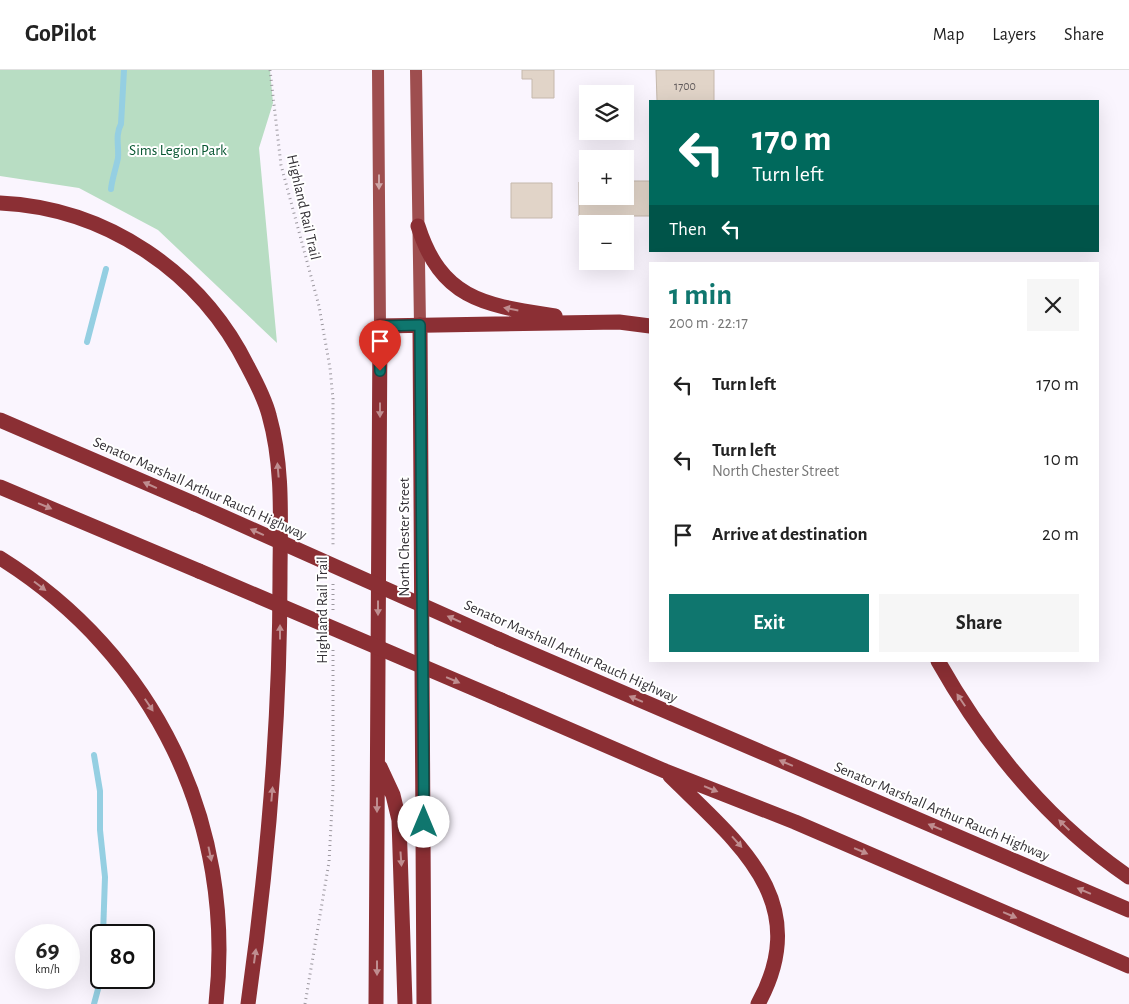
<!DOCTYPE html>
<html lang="en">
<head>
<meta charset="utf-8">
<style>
	body { margin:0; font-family:"Alegreya Sans",sans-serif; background:#f6f6f6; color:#222; height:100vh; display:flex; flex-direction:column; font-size:19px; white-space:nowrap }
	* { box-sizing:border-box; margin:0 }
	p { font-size:16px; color:#767676 }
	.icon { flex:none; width:28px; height:28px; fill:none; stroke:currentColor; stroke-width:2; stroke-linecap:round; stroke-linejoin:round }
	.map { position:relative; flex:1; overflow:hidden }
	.drawer { position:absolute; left:649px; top:192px; width:450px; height:400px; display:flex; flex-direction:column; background:#fff; border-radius:0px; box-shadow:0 5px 20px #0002 }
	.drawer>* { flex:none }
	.hud { position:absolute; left:649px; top:30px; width:450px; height:152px; border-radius:0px; box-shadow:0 5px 20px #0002; background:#00695c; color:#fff; overflow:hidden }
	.fabs { position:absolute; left:579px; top:15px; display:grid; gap:10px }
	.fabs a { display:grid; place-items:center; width:55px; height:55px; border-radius:0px; background:#fff; box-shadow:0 5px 20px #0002; font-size:25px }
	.speed { position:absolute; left:15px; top:854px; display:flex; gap:10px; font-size:25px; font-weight:700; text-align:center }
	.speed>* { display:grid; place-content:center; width:65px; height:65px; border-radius:50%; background:#fff; box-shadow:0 5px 20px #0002; line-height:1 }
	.speed small { font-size:12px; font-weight:400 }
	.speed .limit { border:2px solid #111; border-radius:8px; background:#fff; color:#111 }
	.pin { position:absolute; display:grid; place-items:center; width:42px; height:42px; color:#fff; margin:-51px -21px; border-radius:50% 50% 50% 0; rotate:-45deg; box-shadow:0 0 5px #0007 }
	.pin .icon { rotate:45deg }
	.me { position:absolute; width:55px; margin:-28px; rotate:0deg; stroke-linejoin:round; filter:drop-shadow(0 0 4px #0008) }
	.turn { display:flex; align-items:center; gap:18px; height:105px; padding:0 20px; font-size:22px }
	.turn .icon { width:65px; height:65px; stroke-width:2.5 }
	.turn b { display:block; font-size:35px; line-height:42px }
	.then { display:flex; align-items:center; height:48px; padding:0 20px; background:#0003; gap:10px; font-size:19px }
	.round { display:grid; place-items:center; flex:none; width:52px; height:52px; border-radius:0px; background:#f6f6f6 }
	.summary { display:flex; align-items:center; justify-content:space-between; height:85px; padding:0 20px }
	h1 { font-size:30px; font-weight:700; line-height:38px; color:#0f766e }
	.action { display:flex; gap:10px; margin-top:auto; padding:10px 20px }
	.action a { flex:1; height:58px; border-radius:0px; background:#0f766e; color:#fff; font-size:20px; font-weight:700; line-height:58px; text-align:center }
	.action a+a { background:#f6f6f6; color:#222 }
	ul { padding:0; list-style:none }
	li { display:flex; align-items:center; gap:15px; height:75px; padding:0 20px }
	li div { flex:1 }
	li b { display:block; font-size:19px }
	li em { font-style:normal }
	header { display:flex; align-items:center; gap:30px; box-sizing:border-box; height:70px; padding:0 25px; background:#fff; border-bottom:1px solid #e0e0e0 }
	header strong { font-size:24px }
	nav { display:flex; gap:28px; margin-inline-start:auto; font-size:18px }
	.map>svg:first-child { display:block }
</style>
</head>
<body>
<header>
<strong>GoPilot</strong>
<nav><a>Map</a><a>Layers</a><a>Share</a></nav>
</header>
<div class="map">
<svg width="1129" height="934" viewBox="0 0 1129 934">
	<rect width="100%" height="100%" fill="#faf5fe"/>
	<path fill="#b8ddc3" d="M 0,0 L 270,0 L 273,33 L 259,78 L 277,273 L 158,160 L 79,118 L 0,106 Z"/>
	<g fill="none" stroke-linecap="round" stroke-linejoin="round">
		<path stroke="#95cfe2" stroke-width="6" d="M 111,119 C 112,109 116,98 118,88 C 119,76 115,65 121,54 L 124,0
			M 87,272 L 106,199
			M 94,685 L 100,721 L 100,760 L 105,807 L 103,865
			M 94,934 L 101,908"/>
	</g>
	<path fill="#e1d4c8" stroke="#c5b8ac" d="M 522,0 L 554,0 L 554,28 L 532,28 L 532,9 L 522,9 Z
		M 656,0 L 714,0 L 714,31 L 657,31 Z
		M 625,111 L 650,111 L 650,146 L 579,146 L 579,112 L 588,112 L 588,126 L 625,126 Z
		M 511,113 L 552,113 L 552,148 L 511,148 Z"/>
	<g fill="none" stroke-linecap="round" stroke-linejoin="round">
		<path stroke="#9c989f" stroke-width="3" stroke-dasharray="1 4" stroke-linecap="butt" d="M 270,0 L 281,95 L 319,236 L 330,298 L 333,329 L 333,478
			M 333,514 L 333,540
			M 305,934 L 329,792 L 333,718 L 333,576"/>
		<path stroke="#9e4e4f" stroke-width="12" d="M 378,0 L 380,256
			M 416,0 L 420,255"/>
		<path stroke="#8b2f34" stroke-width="15" d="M 0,133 C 107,138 201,202 248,297 C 256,312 265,329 269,345 C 284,398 280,454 280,508 C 280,651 268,792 248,934
			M 418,156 C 442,231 486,235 555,246
			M 420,255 L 424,934
			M 0,350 L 195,434
			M 0,417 L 199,501
			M 0,488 C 155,585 236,753 216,934
			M 498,569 L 1129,840
			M 938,591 C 986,676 1048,752 1129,807
			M 501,630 L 665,701 L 795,752 L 1129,896
			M 380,697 L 393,725 L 399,750 L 405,934
			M 670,706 C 737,772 815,831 758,934
			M 376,934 L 380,256 L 619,252 L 650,256"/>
		<path stroke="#8b2f34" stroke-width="15" d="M 195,434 L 498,569
			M 199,501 L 501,630"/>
	</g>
	<defs><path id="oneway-solid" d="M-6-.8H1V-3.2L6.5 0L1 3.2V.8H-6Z" transform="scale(1.25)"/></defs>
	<use fill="#cea6a7" href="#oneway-solid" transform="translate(379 112) rotate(90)"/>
	<g fill="#bf8d8f">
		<use href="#oneway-solid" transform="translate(511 239) rotate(-169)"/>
		<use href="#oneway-solid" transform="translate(380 340) rotate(90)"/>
		<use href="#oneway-solid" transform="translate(278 400) rotate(-95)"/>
		<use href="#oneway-solid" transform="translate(150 415) rotate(-156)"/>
		<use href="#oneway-solid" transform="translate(45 436) rotate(23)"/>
		<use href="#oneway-solid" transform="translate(257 462) rotate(-156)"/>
		<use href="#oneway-solid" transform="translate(40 516) rotate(37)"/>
		<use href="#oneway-solid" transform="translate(378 538) rotate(90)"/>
		<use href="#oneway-solid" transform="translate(454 549) rotate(-156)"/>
		<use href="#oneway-solid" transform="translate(280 562) rotate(-90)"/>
		<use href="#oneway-solid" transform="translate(453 610) rotate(23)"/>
		<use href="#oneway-solid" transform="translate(636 629) rotate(-157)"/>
		<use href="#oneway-solid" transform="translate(961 630) rotate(-124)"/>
		<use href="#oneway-solid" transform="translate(149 635) rotate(56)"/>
		<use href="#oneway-solid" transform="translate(786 693) rotate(-157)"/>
		<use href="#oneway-solid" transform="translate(711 719) rotate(22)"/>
		<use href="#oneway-solid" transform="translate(272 724) rotate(-85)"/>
		<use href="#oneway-solid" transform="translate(377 735) rotate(90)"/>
		<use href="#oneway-solid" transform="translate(1064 755) rotate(-136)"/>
		<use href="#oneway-solid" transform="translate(935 757) rotate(-157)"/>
		<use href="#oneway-solid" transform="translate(737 772) rotate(48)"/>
		<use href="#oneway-solid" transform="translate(861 781) rotate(23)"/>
		<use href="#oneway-solid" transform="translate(210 784) rotate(78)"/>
		<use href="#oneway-solid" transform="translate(401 789) rotate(86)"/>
		<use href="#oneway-solid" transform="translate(1084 821) rotate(-157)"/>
		<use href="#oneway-solid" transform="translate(1010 845) rotate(23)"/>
		<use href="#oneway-solid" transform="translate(255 886) rotate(-82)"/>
		<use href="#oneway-solid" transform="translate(377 898) rotate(90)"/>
	</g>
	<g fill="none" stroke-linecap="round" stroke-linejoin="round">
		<defs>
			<path id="route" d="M 380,301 L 380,256 L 420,255 L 424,752"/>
		</defs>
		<use href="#route" stroke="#0a4d48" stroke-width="12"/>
		<use href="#route" stroke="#0f766e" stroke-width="9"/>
	</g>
	<g text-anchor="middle" stroke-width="4" stroke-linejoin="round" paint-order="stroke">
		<g font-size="12" fill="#605a5b">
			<text x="685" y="20">1700</text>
		</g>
		<g font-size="15" fill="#075631" stroke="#fff">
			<text x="178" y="85">Sims Legion Park</text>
		</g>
		<g font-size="15" fill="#353237" stroke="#fff">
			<text transform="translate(304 137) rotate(77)" y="5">Highland Rail Trail</text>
			<text transform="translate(200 418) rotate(24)" y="5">Senator Marshall Arthur Rauch Highway</text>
			<text transform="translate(404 467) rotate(-90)" y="5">North Chester Street</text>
			<text transform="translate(322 540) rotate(-90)" y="5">Highland Rail Trail</text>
			<text transform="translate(571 581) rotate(24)" y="5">Senator Marshall Arthur Rauch Highway</text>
			<text transform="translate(942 741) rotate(23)" y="5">Senator Marshall Arthur Rauch Highway</text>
		</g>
	</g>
</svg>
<div class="fabs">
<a><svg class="icon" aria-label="layers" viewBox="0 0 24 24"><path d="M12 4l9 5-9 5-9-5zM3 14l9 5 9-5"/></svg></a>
<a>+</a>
<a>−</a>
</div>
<div class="speed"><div>69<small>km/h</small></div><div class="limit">80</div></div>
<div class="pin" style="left:380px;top:301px;background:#d93025"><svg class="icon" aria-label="arrive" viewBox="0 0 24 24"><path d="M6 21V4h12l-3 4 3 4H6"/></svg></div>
<svg class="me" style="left:424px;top:752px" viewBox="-20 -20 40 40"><circle r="19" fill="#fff"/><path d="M0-13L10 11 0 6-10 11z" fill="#0f766e"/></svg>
<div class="hud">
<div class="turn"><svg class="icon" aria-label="left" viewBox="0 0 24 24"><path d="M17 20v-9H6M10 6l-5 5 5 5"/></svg><div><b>170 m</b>Turn left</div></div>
<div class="then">Then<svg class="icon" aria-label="left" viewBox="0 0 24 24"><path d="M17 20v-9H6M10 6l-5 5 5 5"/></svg></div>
</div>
<section class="drawer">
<div class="summary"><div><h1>1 min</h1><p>200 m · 22:17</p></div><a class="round"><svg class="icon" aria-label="close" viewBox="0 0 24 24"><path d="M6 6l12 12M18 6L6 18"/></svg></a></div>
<ul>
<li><svg class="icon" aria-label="left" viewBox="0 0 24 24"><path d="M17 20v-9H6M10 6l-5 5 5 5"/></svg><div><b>Turn left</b></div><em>170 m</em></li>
<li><svg class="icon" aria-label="left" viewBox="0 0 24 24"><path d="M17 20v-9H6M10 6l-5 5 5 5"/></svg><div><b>Turn left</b><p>North Chester Street</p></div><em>10 m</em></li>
<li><svg class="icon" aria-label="arrive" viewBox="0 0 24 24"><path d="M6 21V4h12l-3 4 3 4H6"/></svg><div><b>Arrive at destination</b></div><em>20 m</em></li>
</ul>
<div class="action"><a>Exit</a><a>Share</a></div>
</section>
</div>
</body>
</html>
